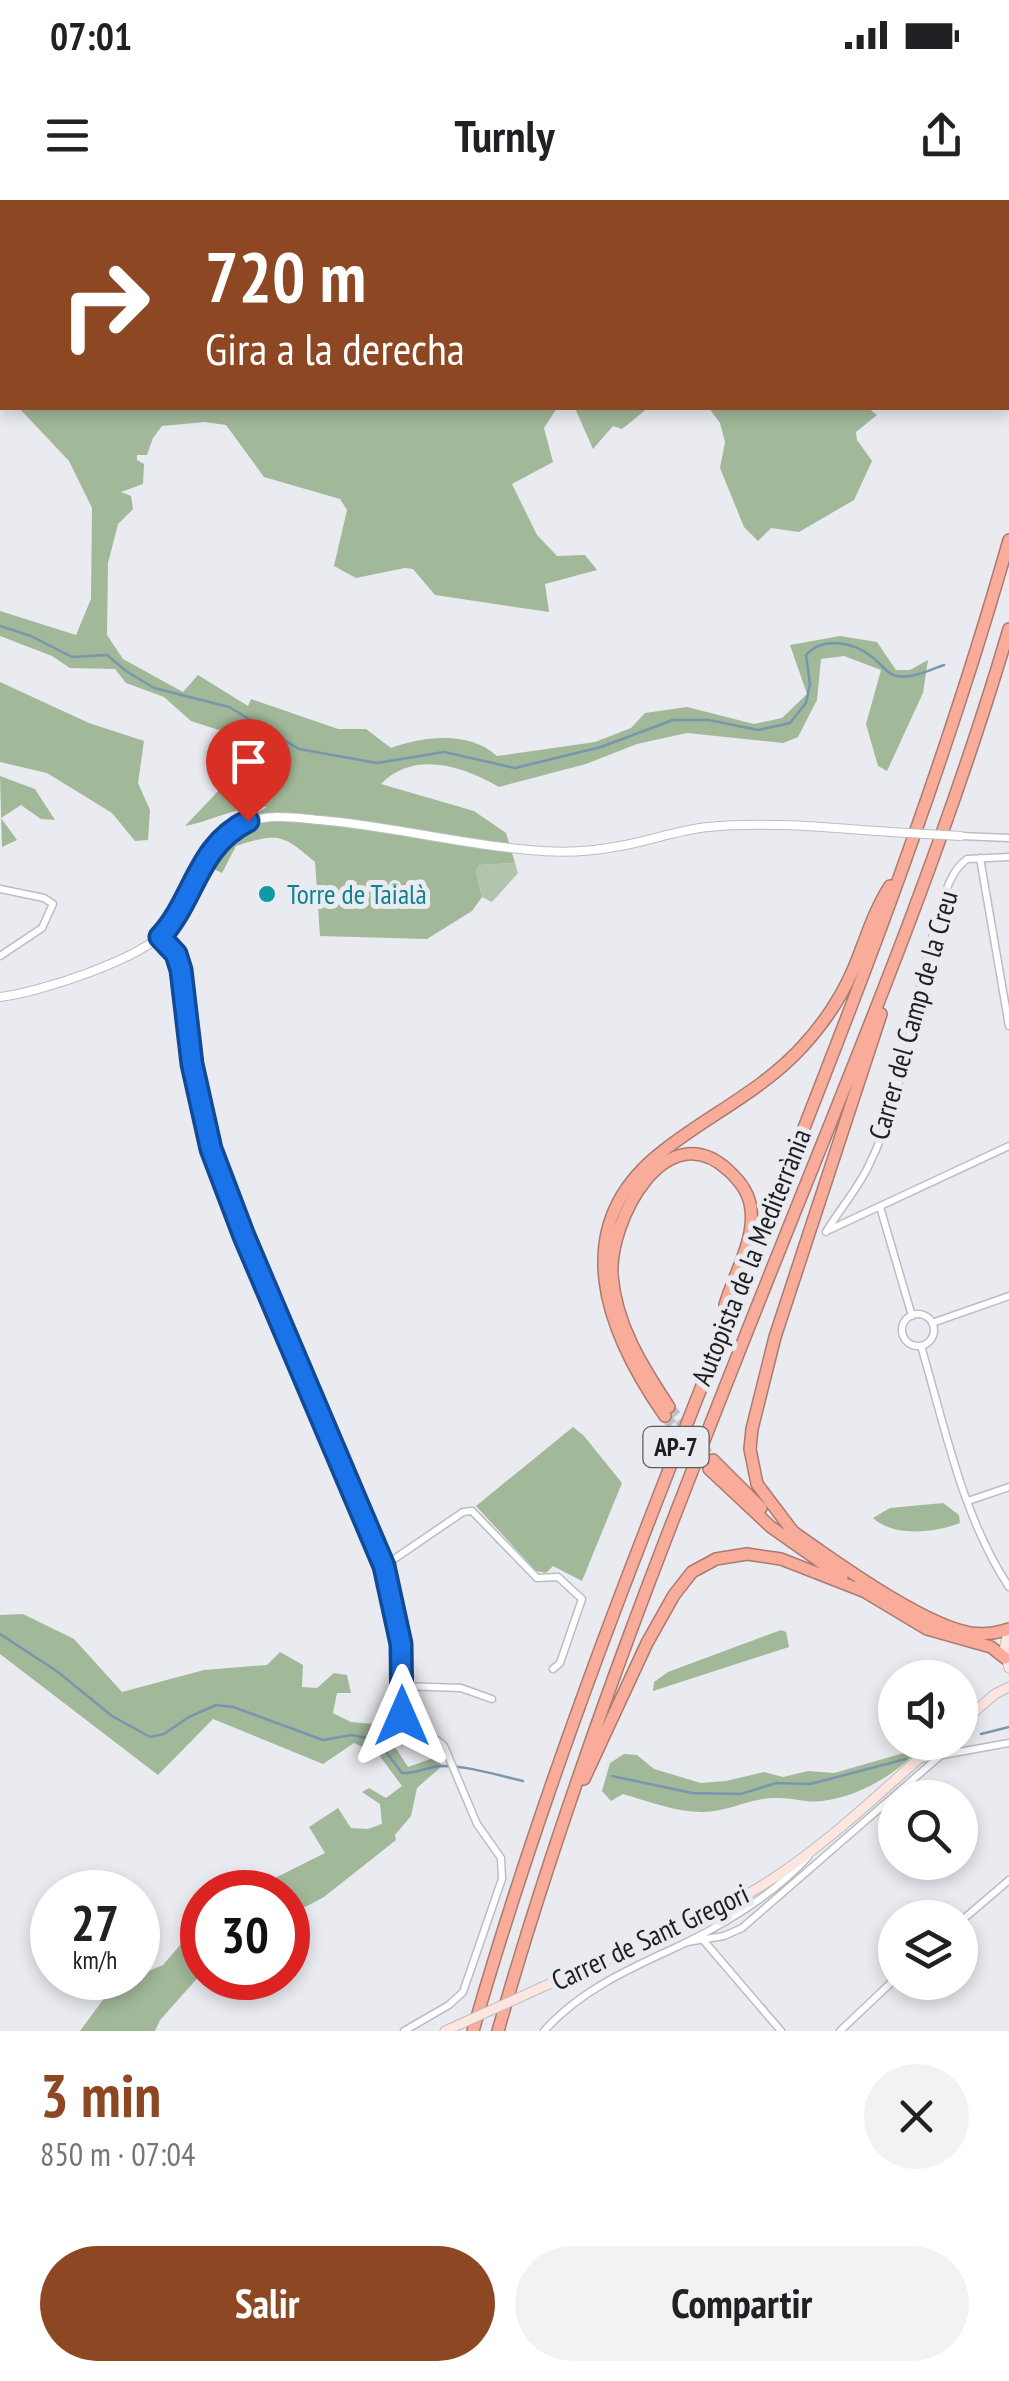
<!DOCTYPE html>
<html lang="es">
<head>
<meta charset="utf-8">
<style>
	body { margin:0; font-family:"PT Sans Narrow",sans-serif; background:#f2f2f2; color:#202124; height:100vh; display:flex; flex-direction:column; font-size:38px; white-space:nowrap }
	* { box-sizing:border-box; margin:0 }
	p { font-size:32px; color:#757577 }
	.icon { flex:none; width:55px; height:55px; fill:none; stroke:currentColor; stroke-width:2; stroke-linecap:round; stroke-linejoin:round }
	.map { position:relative; height:1831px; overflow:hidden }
	.details { display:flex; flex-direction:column; background:#fff; flex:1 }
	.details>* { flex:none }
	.top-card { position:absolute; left:0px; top:0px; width:1010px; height:210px; box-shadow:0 5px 15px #0003; background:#8e4723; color:#fff; overflow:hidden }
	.tools { position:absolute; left:878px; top:1460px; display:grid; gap:20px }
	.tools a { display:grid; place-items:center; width:100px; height:100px; border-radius:50%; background:#fff; box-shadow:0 5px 15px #0003; font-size:50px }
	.speed { position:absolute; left:30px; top:1670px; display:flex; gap:20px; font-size:50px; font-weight:700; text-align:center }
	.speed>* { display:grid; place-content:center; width:130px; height:130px; border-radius:50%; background:#fff; box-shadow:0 5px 15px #0003; line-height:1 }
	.speed small { font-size:25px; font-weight:400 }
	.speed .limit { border:15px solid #d22; background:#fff; color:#111 }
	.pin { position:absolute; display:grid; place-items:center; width:85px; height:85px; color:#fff; margin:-102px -42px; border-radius:50% 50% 50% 0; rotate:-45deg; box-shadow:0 0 10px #0007 }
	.pin .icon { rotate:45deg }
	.me { position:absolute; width:110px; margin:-55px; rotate:0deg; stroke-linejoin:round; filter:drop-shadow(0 0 8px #0008) }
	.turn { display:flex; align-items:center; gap:35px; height:210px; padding:0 40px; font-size:45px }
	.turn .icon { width:130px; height:130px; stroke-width:2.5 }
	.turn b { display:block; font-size:70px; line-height:85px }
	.round { display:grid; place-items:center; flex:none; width:105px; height:105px; border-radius:52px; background:#f2f2f2 }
	.head { display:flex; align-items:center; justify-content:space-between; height:170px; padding:0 40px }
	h1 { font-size:60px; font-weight:700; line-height:75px; color:#8e4723 }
	.button { display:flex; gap:20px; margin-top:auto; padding:20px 40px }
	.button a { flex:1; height:115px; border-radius:60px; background:#8e4723; color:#fff; font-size:40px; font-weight:700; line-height:115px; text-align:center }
	.button a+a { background:#f2f2f2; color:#202124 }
	.status { display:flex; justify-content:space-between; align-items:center; height:70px; padding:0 50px; background:#fff; direction:ltr }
	.status svg { height:28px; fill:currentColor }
	header { display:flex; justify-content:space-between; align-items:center; height:130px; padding:0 40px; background:#fff; font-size:45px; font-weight:700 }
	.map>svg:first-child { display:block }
</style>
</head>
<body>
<div class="status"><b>07:01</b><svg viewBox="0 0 49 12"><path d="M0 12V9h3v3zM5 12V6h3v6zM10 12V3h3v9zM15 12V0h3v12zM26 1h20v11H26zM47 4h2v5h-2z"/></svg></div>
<header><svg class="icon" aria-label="menu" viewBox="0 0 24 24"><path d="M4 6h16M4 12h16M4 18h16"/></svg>Turnly<svg class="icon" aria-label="share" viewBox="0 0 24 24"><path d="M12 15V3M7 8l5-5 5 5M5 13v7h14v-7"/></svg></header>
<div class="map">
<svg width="1009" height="1831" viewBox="0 0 1009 1831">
	<rect width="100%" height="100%" fill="#eaebf0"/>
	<path fill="#b3c3ae" d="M 515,663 L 518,673 L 492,702 L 482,697 L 476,671 L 479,665 Z"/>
	<path fill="#a1b899" d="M 0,0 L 789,0 L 2,2 L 2,191 Z
		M 19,208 L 557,208 L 544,228 L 553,262 L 512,284 L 537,335 L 557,356 L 585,355 L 597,370 L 545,384 L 549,412 L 435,395 L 413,369 L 405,368 L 356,378 L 334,366 L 347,310 L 340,299 L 264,277 L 226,225 L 205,222 L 162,226 L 153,238 L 147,255 L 137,255 L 137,260 L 144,264 L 143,284 L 121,292 L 131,296 L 133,309 L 118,324 L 108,363 L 107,435 L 123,459 L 183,492 L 198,475 L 248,506 L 251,499 L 338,529 L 366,529 L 391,548 C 425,536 469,531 497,556 L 595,542 L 631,528 L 645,513 L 687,507 L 754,524 L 782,518 L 807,494 L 790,445 L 840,436 L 877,442 L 896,470 L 910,470 L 928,460 L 923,493 L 887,571 L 878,566 L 866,524 L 881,470 L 844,456 L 821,459 L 817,500 L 798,537 L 783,543 L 687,533 L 637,544 L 586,564 L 499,587 C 463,566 414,550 381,584 L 474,611 L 506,633 L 515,663 L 479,665 L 476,671 L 482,697 L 472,711 L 427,739 L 320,736 L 315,662 C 282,633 277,633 236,646 L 222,673 L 203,664 L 217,638 L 267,607 C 239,605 213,621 185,626 L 222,587 L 261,573 L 261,561 L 228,533 L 191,521 L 164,497 L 126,483 L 115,469 L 70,468 L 52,456 L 0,436 L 0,411 L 76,435 L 91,399 L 92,308 L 69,261 Z
		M 575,208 L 648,208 L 622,229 L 613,226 L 593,249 Z
		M 709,208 L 868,208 L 877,215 L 856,232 L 857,240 L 872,261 L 854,300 L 799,332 L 771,328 L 758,341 L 744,327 L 720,268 L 725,242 L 720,223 Z
		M 0,482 L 89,523 L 144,541 L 138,583 L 150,610 L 148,640 L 135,641 L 112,613 L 47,573 L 0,562 Z
		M 0,576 L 35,589 L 55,620 L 41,619 L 21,605 L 1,618 L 17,640 L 2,647 Z
		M 573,1227 L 584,1236 L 622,1283 L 582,1381 L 553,1366 L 546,1373 L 536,1371 L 476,1306 Z
		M 943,1303 L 959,1315 L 960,1323 C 935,1333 893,1337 873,1318 L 890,1308 Z
		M 23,1414 L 74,1439 L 122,1492 L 204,1470 L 267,1465 L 280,1452 L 303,1465 L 302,1487 L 317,1488 L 334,1473 L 347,1475 L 351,1493 L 337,1493 L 333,1513 L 351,1522 L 395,1526 L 391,1541 L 408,1567 L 436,1557 L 442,1566 L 417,1588 L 411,1616 L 395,1635 L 396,1640 L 324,1697 L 288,1716 L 288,1692 L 239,1692 L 263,1684 L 325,1653 L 309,1627 L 338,1608 L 351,1628 L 368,1629 L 382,1624 L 380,1604 L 362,1592 L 369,1588 L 386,1598 L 402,1586 L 379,1555 L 354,1543 L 323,1564 L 213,1519 L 158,1575 L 0,1454 L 0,1415 Z
		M 781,1430 L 786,1432 L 789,1447 L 653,1491 L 654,1482 L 668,1472 Z
		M 911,1551 L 916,1553 C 891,1577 857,1597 822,1601 C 806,1603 791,1597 775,1598 C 754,1598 735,1608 715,1611 C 686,1616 651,1602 623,1594 L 611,1601 L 602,1591 L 610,1563 L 624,1554 L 637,1555 L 654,1569 L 701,1583 L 726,1581 L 764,1572 L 783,1577 L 808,1571 L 834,1573 Z
		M 202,1719 L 202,1773 L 160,1820 L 155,1831 L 80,1831 L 113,1786 L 163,1765 Z"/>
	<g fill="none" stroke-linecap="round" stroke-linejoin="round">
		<path stroke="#7996af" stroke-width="2.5" d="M 939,0 L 941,2
			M 1008,61 L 1009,63
			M 0,426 L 31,436 L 72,457 L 107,455 L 126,471 L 154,488 L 229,507 L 299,549 L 377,563 L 444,552 L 515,568 L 601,547 L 673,520 L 709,520 L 758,530 L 790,523 L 806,503 L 810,484 L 806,455 C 823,436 854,442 872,457 C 881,463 886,474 897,476 C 913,479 929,470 944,465
			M 0,1434 L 58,1472 L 112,1516 L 150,1537 L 164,1534 L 189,1517 L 216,1505 L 233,1507 L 323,1540 L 352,1535 L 377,1540 L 402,1573 C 417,1574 428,1566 442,1566 C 470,1566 496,1575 523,1581
			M 981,1534 L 1009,1527
			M 612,1576 L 692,1593 L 741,1594 L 776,1583 L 810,1584 L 906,1559"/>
		<path stroke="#c1c2c6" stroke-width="11" stroke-dasharray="11 5.5" stroke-linecap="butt" d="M 669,1207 L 713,1260
			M 665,1216 L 709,1269"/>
		<defs>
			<path id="minor" d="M 883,0 L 886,2
				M 1008,170 L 1009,176
				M 1008,181 L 1009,181
				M 961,636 L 1009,638
				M 980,658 L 1009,826
				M 0,689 L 44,698 L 53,704 L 42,728 L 0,756
				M 159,737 L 175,754 L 181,770 L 192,864 L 211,949 L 244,1037 L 384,1366 L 401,1444 L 403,1518 C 412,1533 432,1533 444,1546 L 477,1624 L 501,1658 L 502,1679 L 463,1792 L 449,1805 L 404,1831
				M 880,1007 L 912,1116
				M 829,1030 L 1009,946
				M 826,1032 C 839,1010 857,990 868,967 C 907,889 912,802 937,720 C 944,699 948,673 967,659 L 1009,657
				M902 1130a16 16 0 1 1 32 0a16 16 0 1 1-32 0Z
				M 932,1123 L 1009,1096
				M 921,1146 C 945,1227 962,1316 1009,1387
				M 968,1301 L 1009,1287
				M 384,1366 L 463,1312 L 472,1311 L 537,1378 L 558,1377 L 582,1399 L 560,1463 L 553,1469
				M 402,1486 L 461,1488 L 492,1499
				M 920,1559 L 1009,1543
				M 960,1722 L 1009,1680
				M 704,1741 L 781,1831
				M 687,1742 L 724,1736 L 742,1728 L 940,1556
				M 544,1831 C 580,1790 633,1767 681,1745 C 727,1723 773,1695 808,1657
				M 840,1831 L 895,1779"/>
			<path id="tertiary" d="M 0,797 C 38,793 142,759 166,730 C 195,695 198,642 245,623 C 268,613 296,618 320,620 C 390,626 459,644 529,650 C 559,653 590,652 620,646 C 649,641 678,630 708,627 C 767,621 831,628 890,632"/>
			<path id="secondary" d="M 1009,1428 L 1004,1450 L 1009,1468
				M 960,1524 L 995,1494 L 1009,1487
				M 527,1794 C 603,1758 686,1732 758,1688 C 824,1648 880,1592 938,1542
				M 445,1831 L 456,1826"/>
			<path id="motorway" d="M 669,1207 C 642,1166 616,1125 612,1075 C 609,1020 666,912 729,971 C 741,982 750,994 751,1010 C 755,1040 733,1077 725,1105
				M 665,1216 C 607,1133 564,1027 663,951 C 710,914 762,891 803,846 C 824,823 841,798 853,770 C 865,742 873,712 890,686
				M 713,1260 L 761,1308
				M 709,1269 L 771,1327 L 842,1377
				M 792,1331 C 834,1361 914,1418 962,1431 C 978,1436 994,1434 1009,1429
				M 794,1333 L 757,1284 L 750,1249 L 752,1229 L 775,1137 L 881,814
				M 857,1387 L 927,1429 L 991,1447 L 1005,1458
				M 584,1579 L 647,1443 L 674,1395 L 692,1372 L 716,1359 L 747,1354 L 781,1359 L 863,1391
				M 473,1831 C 619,1322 865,849 1009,340
				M 498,1831 C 578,1550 688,1279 796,1009 C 873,818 951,626 1009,429"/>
		</defs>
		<use href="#minor" stroke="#bcbdc2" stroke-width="9"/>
		<use href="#tertiary" stroke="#bcbdc2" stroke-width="10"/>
		<use href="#secondary" stroke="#bcbdc2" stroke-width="11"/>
		<use href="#motorway" stroke="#ac7a6f" stroke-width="14"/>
		<use href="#minor" stroke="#fff" stroke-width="6"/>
		<use href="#tertiary" stroke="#fff" stroke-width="8"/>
		<use href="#secondary" stroke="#fde6e0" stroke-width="9"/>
		<use href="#motorway" stroke="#f8ac99" stroke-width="11"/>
		<defs>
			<path id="tertiary-bridge" d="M 890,632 L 961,636"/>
			<path id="secondary-bridge" d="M 456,1826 L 527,1794"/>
		</defs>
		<use href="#tertiary-bridge" stroke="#bcbdc2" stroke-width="10" stroke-linecap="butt"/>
		<use href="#secondary-bridge" stroke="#bcbdc2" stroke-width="11" stroke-linecap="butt"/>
		<use href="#tertiary-bridge" stroke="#fff" stroke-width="8"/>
		<use href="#secondary-bridge" stroke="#fde6e0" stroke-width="9"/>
	</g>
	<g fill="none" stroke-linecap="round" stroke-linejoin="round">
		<defs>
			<path id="route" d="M 248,621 C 197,646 195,699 160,737 L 176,754 L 181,770 L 192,864 L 211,949 L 244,1036 L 384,1366 L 401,1444 L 402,1516"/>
		</defs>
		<use href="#route" stroke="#114b97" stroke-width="25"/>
		<use href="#route" stroke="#1a73e8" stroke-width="18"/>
	</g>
	<circle fill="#0f9aa8" stroke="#eaebf0" stroke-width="4" cx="267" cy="694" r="10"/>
	<g text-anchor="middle" stroke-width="10" stroke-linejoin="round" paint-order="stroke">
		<rect fill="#eaebf0" stroke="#5b5c5e" stroke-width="2.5" x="643.5" y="1227" width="65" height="40" rx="8"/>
		<g font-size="25" font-weight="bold" fill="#1e1e20">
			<text x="676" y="1256">AP-7</text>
		</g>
		<g font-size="28" fill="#0d838f" stroke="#eaebf0" text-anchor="start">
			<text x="287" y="704">Torre de Taialà</text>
		</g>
		<g font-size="28" fill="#1e1e20" stroke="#eaebf0">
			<text transform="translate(913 815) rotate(-74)" y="10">Carrer del Camp de la Creu</text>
			<text transform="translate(751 1057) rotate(-68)" y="10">Autopista de la Mediterrània</text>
			<text transform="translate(650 1737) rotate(-25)" y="10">Carrer de Sant Gregori</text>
		</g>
	</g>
</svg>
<div class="tools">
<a><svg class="icon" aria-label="sound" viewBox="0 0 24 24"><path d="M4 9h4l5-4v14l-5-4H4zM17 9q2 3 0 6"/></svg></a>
<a><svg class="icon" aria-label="search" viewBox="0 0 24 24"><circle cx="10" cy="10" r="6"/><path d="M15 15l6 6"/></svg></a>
<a><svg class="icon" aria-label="layers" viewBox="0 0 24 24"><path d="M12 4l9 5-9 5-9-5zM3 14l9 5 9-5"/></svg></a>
</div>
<div class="speed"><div>27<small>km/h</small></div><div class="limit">30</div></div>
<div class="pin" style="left:248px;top:621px;background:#d93025"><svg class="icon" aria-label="arrive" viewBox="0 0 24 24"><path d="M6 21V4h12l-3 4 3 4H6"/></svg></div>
<svg class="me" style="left:402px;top:1516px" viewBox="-20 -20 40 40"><path d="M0-17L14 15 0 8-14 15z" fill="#1a73e8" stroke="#fff" stroke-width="4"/></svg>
<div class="top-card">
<div class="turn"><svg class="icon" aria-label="right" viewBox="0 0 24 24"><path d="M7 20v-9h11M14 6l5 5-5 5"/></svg><div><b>720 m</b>Gira a la derecha</div></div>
</div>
</div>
<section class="details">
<div class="head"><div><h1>3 min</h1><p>850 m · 07:04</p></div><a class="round"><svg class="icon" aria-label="close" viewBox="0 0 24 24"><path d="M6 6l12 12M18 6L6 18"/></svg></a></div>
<div class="button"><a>Salir</a><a>Compartir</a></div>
</section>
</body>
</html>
